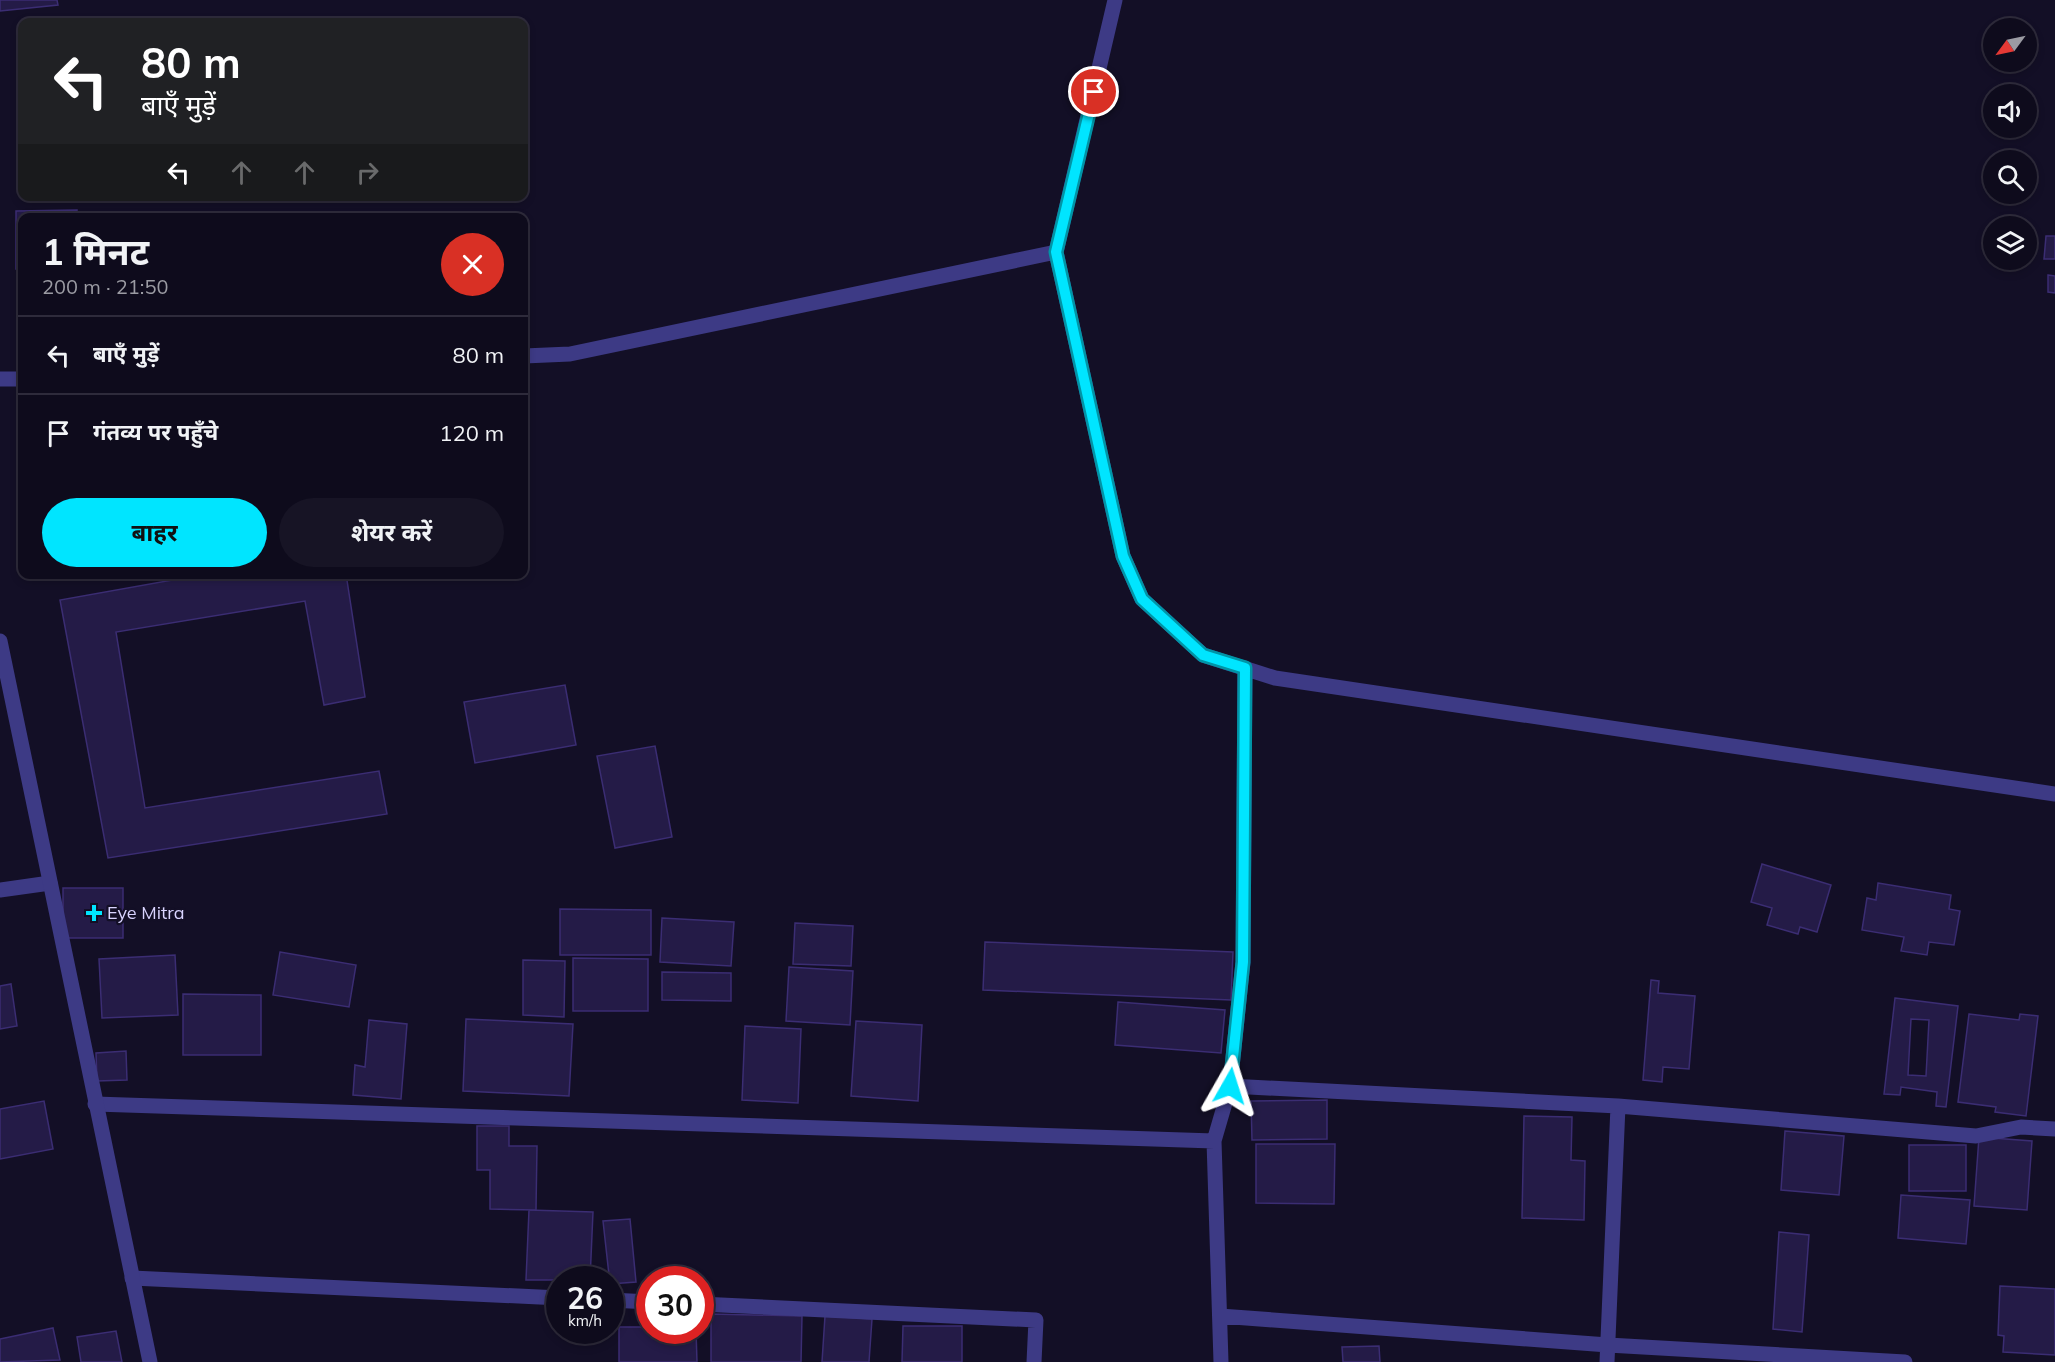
<!DOCTYPE html>
<html lang="hi">
<head>
<meta charset="utf-8">
<style>
	body { margin:0; font-family:Mulish,"Noto Sans Devanagari",sans-serif; background:#171425; color:#f1f3f6; height:100vh; display:flex; flex-direction:column; font-size:22px; white-space:nowrap }
	* { box-sizing:border-box; margin:0 }
	p { font-size:20px; color:#9b9ba3 }
	.icon { flex:none; width:33px; height:33px; fill:none; stroke:currentColor; stroke-width:2; stroke-linecap:round; stroke-linejoin:round }
	.map { position:relative; flex:1; overflow:hidden }
	.drawer { position:absolute; left:18px; top:213px; width:510px; height:366px; display:flex; flex-direction:column; background:#0e0b1c; border-radius:12px; box-shadow:0 3px 9px #0003,0 0 0 2px #2e2b3b }
	.drawer>* { flex:none }
	.top-card { position:absolute; left:18px; top:18px; width:510px; height:183px; border-radius:12px; box-shadow:0 3px 9px #0003,0 0 0 2px #2e2b3b; background:#202124; color:#fff; overflow:hidden }
	.needle { width:39px; rotate:237deg }
	.buttons { position:absolute; left:1983px; top:18px; display:grid; gap:12px }
	.buttons a { display:grid; place-items:center; width:54px; height:54px; border-radius:50%; background:#0e0b1c; box-shadow:0 3px 9px #0003,0 0 0 2px #2e2b3b; font-size:30px }
	.speed { position:absolute; left:546px; top:1266px; display:flex; gap:12px; font-size:30px; font-weight:700; text-align:center }
	.speed>* { display:grid; place-content:center; width:78px; height:78px; border-radius:50%; background:#0e0b1c; box-shadow:0 3px 9px #0003,0 0 0 2px #2e2b3b; line-height:1 }
	.speed small { font-size:15px; font-weight:400 }
	.speed .limit { border:9px solid #d22; background:#fff; color:#111 }
	.pin { position:absolute; display:grid; place-items:center; width:51px; height:51px; color:#fff; margin:-26px; border:3px solid #fff; border-radius:50%; box-shadow:0 2px 6px #0007 }
	.me { position:absolute; width:66px; margin:-33px; rotate:6deg; stroke-linejoin:round; filter:drop-shadow(0 0 4px #0008) }
	.turn { display:flex; align-items:center; gap:21px; height:126px; padding:0 24px; font-size:27px }
	.turn .icon { width:78px; height:78px; stroke-width:2.5 }
	.turn b { display:block; font-size:42px; line-height:51px }
	.lanes { display:flex; align-items:center; height:57px; padding:0 24px; background:#0003; justify-content:center; gap:30px; direction:ltr }
	.lanes .off { opacity:.35 }
	.round { display:grid; place-items:center; flex:none; width:63px; height:63px; border-radius:32px; background:#171425 }
	.summary { display:flex; align-items:center; justify-content:space-between; height:102px; padding:0 24px }
	h1 { font-size:36px; font-weight:700; line-height:45px }
	.button { display:flex; gap:12px; margin-top:auto; padding:12px 24px }
	.button a { flex:1; height:69px; border-radius:36px; background:#00e5ff; color:#111; font-size:24px; font-weight:700; line-height:69px; text-align:center }
	.button a+a { background:#171425; color:#f1f3f6 }
	ul { padding:0; list-style:none }
	li { display:flex; align-items:center; gap:18px; height:78px; padding:0 24px; border-top:2px solid #2e2b3b }
	li div { flex:1 }
	li b { display:block; font-size:22px }
	li em { font-style:normal }
	.map>svg:first-child { display:block }
</style>
</head>
<body>
<div class="map">
<svg width="2055" height="1362" viewBox="0 0 2055 1362">
	<rect width="100%" height="100%" fill="#130f26"/>
	<path fill="#241b47" stroke="#3b2d73" stroke-width="1.5" fill-rule="evenodd" d="M 0,0 L 57,0 L 58,5 L 0,11 Z
		M 77,210 L 77,218 L 22,218 L 22,269 L 16,269 L 16,211 Z
		M 189,213 L 189,218 L 141,218 L 141,214 Z
		M 2046,236 L 2055,236 L 2055,259 L 2044,259 Z
		M 2048,275 L 2055,276 L 2055,293 L 2048,292 Z
		M 206,574 L 346,574 L 365,697 L 324,705 L 305,601 L 116,632 L 145,808 L 379,771 L 387,814 L 108,858 L 60,600 Z
		M 565,685 L 576,745 L 475,763 L 464,702 Z
		M 655,746 L 672,837 L 615,848 L 597,756 Z
		M 1762,864 L 1831,885 L 1817,932 L 1800,927 L 1798,934 L 1767,925 L 1772,908 L 1751,902 Z
		M 1878,883 L 1951,895 L 1949,909 L 1960,911 L 1954,945 L 1929,942 L 1927,955 L 1901,951 L 1904,937 L 1862,930 L 1867,898 L 1876,900 Z
		M 63,888 L 123,888 L 123,938 L 63,938 Z
		M 560,909 L 651,910 L 651,955 L 560,955 Z
		M 662,918 L 734,922 L 731,966 L 660,962 Z
		M 795,923 L 853,926 L 851,966 L 793,964 Z
		M 985,942 L 1233,952 L 1231,1000 L 983,990 Z
		M 280,952 L 356,965 L 349,1007 L 273,995 Z
		M 175,955 L 178,1015 L 102,1018 L 99,959 Z
		M 573,958 L 648,959 L 648,1011 L 573,1011 Z
		M 523,960 L 565,961 L 564,1017 L 523,1015 Z
		M 789,967 L 853,971 L 850,1025 L 786,1021 Z
		M 662,972 L 731,973 L 731,1001 L 662,1000 Z
		M 1651,980 L 1659,981 L 1658,993 L 1695,996 L 1689,1069 L 1663,1067 L 1662,1082 L 1643,1080 Z
		M 11,984 L 17,1026 L 0,1029 L 0,986 Z
		M 183,994 L 261,995 L 261,1055 L 183,1055 Z
		M 1895,998 L 1958,1006 L 1946,1107 L 1936,1106 L 1937,1092 L 1901,1087 L 1900,1095 L 1884,1094 ZM 1911,1019 L 1929,1020 L 1926,1076 L 1908,1075 Z
		M 1118,1002 L 1225,1010 L 1221,1053 L 1115,1045 Z
		M 1969,1014 L 2019,1020 L 2020,1014 L 2038,1016 L 2026,1116 L 1995,1112 L 1996,1107 L 1958,1102 Z
		M 466,1019 L 573,1024 L 569,1096 L 463,1091 Z
		M 369,1020 L 407,1024 L 401,1099 L 353,1095 L 355,1065 L 365,1067 Z
		M 856,1021 L 922,1025 L 918,1101 L 851,1096 Z
		M 745,1026 L 801,1029 L 798,1103 L 742,1100 Z
		M 126,1051 L 127,1080 L 97,1081 L 96,1053 Z
		M 1327,1100 L 1327,1139 L 1252,1140 L 1251,1101 Z
		M 44,1101 L 53,1149 L 0,1159 L 0,1109 Z
		M 1524,1116 L 1572,1117 L 1571,1160 L 1585,1161 L 1584,1220 L 1522,1218 Z
		M 477,1126 L 509,1126 L 509,1146 L 537,1146 L 536,1210 L 490,1209 L 490,1170 L 477,1170 Z
		M 1785,1131 L 1844,1136 L 1839,1195 L 1781,1190 Z
		M 1979,1137 L 2032,1141 L 2027,1210 L 1974,1206 Z
		M 1256,1144 L 1335,1144 L 1334,1204 L 1256,1203 Z
		M 1909,1145 L 1966,1145 L 1966,1191 L 1909,1191 Z
		M 1901,1195 L 1970,1200 L 1966,1244 L 1898,1238 Z
		M 529,1210 L 593,1212 L 590,1280 L 526,1280 Z
		M 630,1219 L 636,1282 L 610,1284 L 603,1221 Z
		M 1779,1232 L 1809,1235 L 1802,1332 L 1773,1329 Z
		M 2000,1286 L 2055,1289 L 2055,1355 L 2003,1352 L 2004,1336 L 1998,1335 Z
		M 711,1314 L 802,1316 L 801,1362 L 711,1362 Z
		M 825,1316 L 872,1319 L 869,1362 L 822,1362 Z
		M 903,1326 L 962,1326 L 962,1362 L 902,1362 Z
		M 619,1327 L 650,1327 L 650,1330 L 696,1330 L 697,1362 L 619,1362 Z
		M 53,1328 L 60,1360 L 0,1362 L 0,1339 Z
		M 116,1331 L 122,1362 L 81,1362 L 77,1337 Z
		M 1379,1346 L 1380,1362 L 1343,1362 L 1342,1347 Z"/>
	<g fill="none" stroke-linecap="round" stroke-linejoin="round">
		<path stroke="#3d3a85" stroke-width="15" d="M 1056,252 L 1123,556 L 1142,599 L 1203,655 L 1275,678 L 2055,794
			M 524,356 L 570,354 L 1056,252 L 1115,0
			M 0,379 L 22,379
			M 0,890 L 50,883
			M 1230,1086 L 1618,1106 L 1607,1362
			M 95,1104 L 1214,1141 L 1221,1362
			M 1618,1106 L 1976,1136 L 2021,1127 L 2055,1129
			M 1214,1141 L 1230,1086 L 1243,962 L 1245,668
			M 132,1278 L 560,1298
			M 610,1300 L 650,1302
			M 700,1304 L 1036,1320 L 1034,1362
			M 1220,1316 L 1608,1345 L 1905,1362"/>
		<path stroke="#3d3a85" stroke-width="15" d="M 0,641 L 150,1362"/>
	</g>
	<g fill="none" stroke-linecap="round" stroke-linejoin="round">
		<defs>
			<path id="route" d="M 1094,92 L 1056,252 L 1123,556 L 1142,599 L 1203,655 L 1245,668 L 1243,962 L 1230,1086"/>
		</defs>
		<use href="#route" stroke="#0095a6" stroke-width="15"/>
		<use href="#route" stroke="#00e5ff" stroke-width="10"/>
	</g>
	<path fill="#00e5ff" stroke="#130f26" stroke-width="2" d="M91 904h6v6h6v6h-6v6h-6v-6h-6v-6h6z"/>
	<g text-anchor="middle" stroke-width="4.5" stroke-linejoin="round" paint-order="stroke">
		<g font-size="18" fill="#d9d4ff" stroke="#130f26" text-anchor="start">
			<text x="107" y="919">Eye Mitra</text>
		</g>
	</g>
</svg>
<div class="buttons">
<a><svg class="needle" viewBox="-14 -14 28 28"><path d="M0-13l5 13h-10z" fill="#e53935"/><path d="M0 13l5-13h-10z" fill="#9b9ba3"/></svg></a>
<a><svg class="icon" aria-label="sound" viewBox="0 0 24 24"><path d="M4 9h4l5-4v14l-5-4H4zM17 9q2 3 0 6"/></svg></a>
<a><svg class="icon" aria-label="search" viewBox="0 0 24 24"><circle cx="10" cy="10" r="6"/><path d="M15 15l6 6"/></svg></a>
<a><svg class="icon" aria-label="layers" viewBox="0 0 24 24"><path d="M12 4l9 5-9 5-9-5zM3 14l9 5 9-5"/></svg></a>
</div>
<div class="speed"><div>26<small>km/h</small></div><div class="limit">30</div></div>
<div class="pin" style="left:1094px;top:92px;background:#d93025"><svg class="icon" aria-label="arrive" viewBox="0 0 24 24"><path d="M6 21V4h12l-3 4 3 4H6"/></svg></div>
<svg class="me" style="left:1230px;top:1086px" viewBox="-20 -20 40 40"><path d="M0-17L14 15 0 8-14 15z" fill="#00e5ff" stroke="#fff" stroke-width="4"/></svg>
<div class="top-card">
<div class="turn"><svg class="icon" aria-label="left" viewBox="0 0 24 24"><path d="M17 20v-9H6M10 6l-5 5 5 5"/></svg><div><b>80 m</b>बाएँ मुड़ें</div></div>
<div class="lanes"><svg class="icon" aria-label="left" viewBox="0 0 24 24"><path d="M17 20v-9H6M10 6l-5 5 5 5"/></svg><svg class="icon off" aria-label="ahead" viewBox="0 0 24 24"><path d="M12 20V5M6 11l6-6 6 6"/></svg><svg class="icon off" aria-label="ahead" viewBox="0 0 24 24"><path d="M12 20V5M6 11l6-6 6 6"/></svg><svg class="icon off" aria-label="right" viewBox="0 0 24 24"><path d="M7 20v-9h11M14 6l5 5-5 5"/></svg></div>
</div>
<section class="drawer">
<div class="summary"><div><h1>1 मिनट</h1><p>200 m · 21:50</p></div><a class="round" style="background:#d93025;color:#fff"><svg class="icon" aria-label="close" viewBox="0 0 24 24"><path d="M6 6l12 12M18 6L6 18"/></svg></a></div>
<ul>
<li><svg class="icon" aria-label="left" viewBox="0 0 24 24"><path d="M17 20v-9H6M10 6l-5 5 5 5"/></svg><div><b>बाएँ मुड़ें</b></div><em>80 m</em></li>
<li><svg class="icon" aria-label="arrive" viewBox="0 0 24 24"><path d="M6 21V4h12l-3 4 3 4H6"/></svg><div><b>गंतव्य पर पहुँचे</b></div><em>120 m</em></li>
</ul>
<div class="button"><a>बाहर</a><a>शेयर करें</a></div>
</section>
</div>
</body>
</html>
